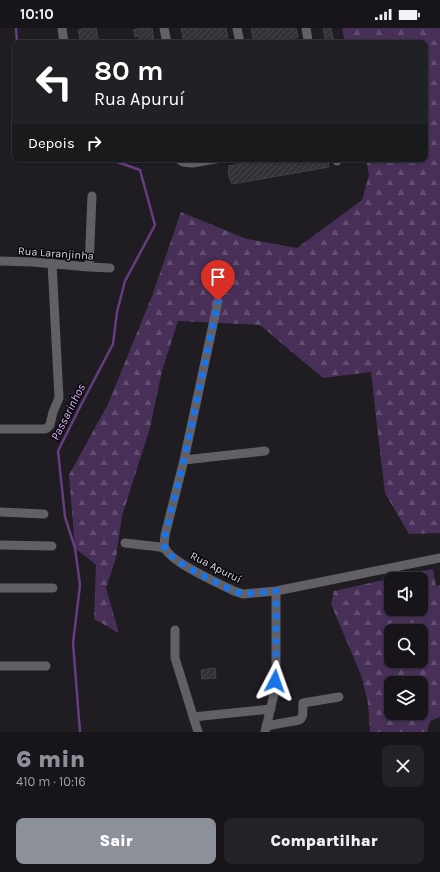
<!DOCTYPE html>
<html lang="pt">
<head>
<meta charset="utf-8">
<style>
	body { margin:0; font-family:Karla,sans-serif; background:#242227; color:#f1f3f6; height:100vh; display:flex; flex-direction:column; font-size:15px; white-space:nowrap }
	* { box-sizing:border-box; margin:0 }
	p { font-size:13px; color:#9e9fa2 }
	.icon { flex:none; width:22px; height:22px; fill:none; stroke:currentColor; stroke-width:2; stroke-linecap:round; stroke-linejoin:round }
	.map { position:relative; height:704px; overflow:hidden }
	.side { display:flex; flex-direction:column; background:#17151a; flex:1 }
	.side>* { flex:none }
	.top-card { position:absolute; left:12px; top:12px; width:416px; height:122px; border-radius:8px; box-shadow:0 1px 3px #0004,0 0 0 1px #363439; background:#202124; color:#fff; overflow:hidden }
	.tools { position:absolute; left:384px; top:544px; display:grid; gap:8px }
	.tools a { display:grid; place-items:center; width:44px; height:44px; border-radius:8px; background:#17151a; box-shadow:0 1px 3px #0004,0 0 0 1px #363439; font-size:20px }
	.pin { position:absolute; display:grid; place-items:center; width:34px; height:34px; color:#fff; margin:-41px -17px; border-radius:50% 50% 50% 0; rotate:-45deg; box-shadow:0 0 4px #0007 }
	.pin .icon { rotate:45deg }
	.me { position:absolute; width:44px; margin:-22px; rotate:4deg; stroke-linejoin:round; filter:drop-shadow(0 0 3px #0008) }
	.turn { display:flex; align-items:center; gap:14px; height:84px; padding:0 16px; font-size:18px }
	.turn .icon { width:52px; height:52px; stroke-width:2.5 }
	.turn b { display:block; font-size:28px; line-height:34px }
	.then { display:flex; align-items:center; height:38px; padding:0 16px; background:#0003; gap:8px; font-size:15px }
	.round { display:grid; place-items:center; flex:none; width:42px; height:42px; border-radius:8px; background:#242227 }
	.headline { display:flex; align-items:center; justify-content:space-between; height:68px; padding:0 16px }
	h1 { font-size:24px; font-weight:800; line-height:30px; color:#8c9099 }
	.button { display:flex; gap:8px; margin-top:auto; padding:8px 16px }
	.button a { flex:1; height:46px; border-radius:8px; background:#8c9099; color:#fff; font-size:16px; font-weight:800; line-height:46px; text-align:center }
	.button a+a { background:#242227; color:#f1f3f6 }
	.status { display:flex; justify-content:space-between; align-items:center; height:28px; padding:0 20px; background:#17151a; direction:ltr }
	.status svg { height:11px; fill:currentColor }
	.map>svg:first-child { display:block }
</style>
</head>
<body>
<div class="status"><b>10:10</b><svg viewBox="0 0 49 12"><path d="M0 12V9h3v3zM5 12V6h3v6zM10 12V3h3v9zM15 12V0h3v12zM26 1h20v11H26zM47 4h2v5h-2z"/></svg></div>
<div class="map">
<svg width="440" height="704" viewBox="0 0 440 704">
	<defs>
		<pattern id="forest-firs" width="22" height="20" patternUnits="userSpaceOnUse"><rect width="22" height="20" fill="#472f57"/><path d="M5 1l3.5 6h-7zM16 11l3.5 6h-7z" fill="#614d6f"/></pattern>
		<pattern id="building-hatch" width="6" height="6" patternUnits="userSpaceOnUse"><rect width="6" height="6" fill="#343037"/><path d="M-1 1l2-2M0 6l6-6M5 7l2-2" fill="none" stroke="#47444a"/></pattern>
	</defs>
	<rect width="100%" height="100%" fill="#1f1c22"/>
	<path fill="url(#forest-firs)" fill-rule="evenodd" d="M 342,0 L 440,0 L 440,505 L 409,506 L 385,465 L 377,398 L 371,344 L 323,350 L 260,297 L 178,293 L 162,343 L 150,400 L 122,488 L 116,530 L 106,560 L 119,605 L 94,591 L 96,537 L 75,520 L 69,447 L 108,376 L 152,268 L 181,184 L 247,211 L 297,220 L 362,172 L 369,147 L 366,131 L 425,131 L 425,15 L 345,15 Z
		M 433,541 L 436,558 L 440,557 L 440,689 L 430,693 L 427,704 L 370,704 L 368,675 L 361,647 L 331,576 L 334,563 ZM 391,551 L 421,551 L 421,581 L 391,581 ZM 391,603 L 421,603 L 421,633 L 391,633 ZM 391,655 L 421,655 L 421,685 L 391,685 Z"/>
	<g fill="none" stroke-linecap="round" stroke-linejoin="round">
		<path stroke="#663d80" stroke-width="2.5" d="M 16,0 L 17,15
			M 80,704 L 73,615 L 80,557 L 75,520 L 65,489 L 58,423 L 81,377 L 113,316 L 117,284 L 125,253 L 155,197 L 140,142 L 109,131"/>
	</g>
	<path fill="url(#building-hatch)" stroke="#464249" d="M 82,0 L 96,0 L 99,15 L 81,15 L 78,2 L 82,2 Z
		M 137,0 L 152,0 L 154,15 L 140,15 L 139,8 L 135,9 L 134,2 L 138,1 Z
		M 181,0 L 222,0 L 222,1 L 226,0 L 229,15 L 184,15 Z
		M 251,0 L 296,0 L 298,9 L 294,10 L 295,11 L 285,13 L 284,12 L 266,15 L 254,15 Z
		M 323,0 L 331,0 L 334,15 L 326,15 Z
		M 269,131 L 328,131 L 329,139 L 232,156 L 231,152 L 230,152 L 228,142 L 229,142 L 229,138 Z
		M 215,640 L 216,650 L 202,651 L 201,642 Z"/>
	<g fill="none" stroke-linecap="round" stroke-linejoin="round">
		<path stroke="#626064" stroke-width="9" d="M 62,0 L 64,15
			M 164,0 L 167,15
			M 237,0 L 240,15
			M 306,0 L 308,12
			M 178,131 L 183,134 L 192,135 L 216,131
			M 337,131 L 337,133
			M 0,233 L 32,234 L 89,239 L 110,240
			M 89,239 L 92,168
			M 218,273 L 184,432 L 165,507 C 165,511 163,516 165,520 C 170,534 220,556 234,563 L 243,566 L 276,563 L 440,530
			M 0,401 L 45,401 L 47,400 L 50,397 L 53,384 L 59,370 L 52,235
			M 184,432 L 265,423
			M 0,484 L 44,486
			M 125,515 L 160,519 L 165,521
			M 0,517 L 52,518
			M 0,560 L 53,560
			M 175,602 L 175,630 L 198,704
			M 0,638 L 46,638
			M 193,689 L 271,681
			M 266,698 L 299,692 C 305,689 302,681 303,675 L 339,669
			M 265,704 L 274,666 L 276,640 L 276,563"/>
	</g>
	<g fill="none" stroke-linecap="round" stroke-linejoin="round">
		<path stroke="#1a73e8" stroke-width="7" stroke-dasharray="0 12.6" d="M 218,273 L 184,432 L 165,507 C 165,511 163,516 165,520 C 170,534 220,556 234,563 L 243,566 L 276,563 L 276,640 L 275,653"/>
	</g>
	<g text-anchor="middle" stroke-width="3" stroke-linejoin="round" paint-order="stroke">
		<g font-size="11" fill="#dcdade" stroke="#08070a">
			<text transform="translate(56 225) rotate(4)" y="4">Rua Laranjinha</text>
			<text transform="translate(216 539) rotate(27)" y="4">Rua Apuruí</text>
		</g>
		<g font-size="12" font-style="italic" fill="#deb1fe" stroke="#08070a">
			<text transform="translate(68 384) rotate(-63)" y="4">Passarinhos</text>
		</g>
	</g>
</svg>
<div class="tools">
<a><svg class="icon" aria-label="sound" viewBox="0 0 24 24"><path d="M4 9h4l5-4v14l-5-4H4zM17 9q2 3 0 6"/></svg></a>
<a><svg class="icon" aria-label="search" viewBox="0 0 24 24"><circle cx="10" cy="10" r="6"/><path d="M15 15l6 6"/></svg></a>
<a><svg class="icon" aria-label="layers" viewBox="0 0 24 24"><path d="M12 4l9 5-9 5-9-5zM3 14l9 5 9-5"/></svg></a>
</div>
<div class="pin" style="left:218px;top:273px;background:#d93025"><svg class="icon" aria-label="arrive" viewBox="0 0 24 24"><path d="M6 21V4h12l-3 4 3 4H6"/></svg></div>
<svg class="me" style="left:275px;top:653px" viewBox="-20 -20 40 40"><path d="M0-17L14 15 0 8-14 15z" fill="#1a73e8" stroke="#fff" stroke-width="4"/></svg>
<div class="top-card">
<div class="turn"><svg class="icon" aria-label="left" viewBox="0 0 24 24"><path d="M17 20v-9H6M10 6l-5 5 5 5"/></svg><div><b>80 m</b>Rua Apuruí</div></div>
<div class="then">Depois<svg class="icon" aria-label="right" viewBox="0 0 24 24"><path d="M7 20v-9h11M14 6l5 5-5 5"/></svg></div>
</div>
</div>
<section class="side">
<div class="headline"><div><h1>6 min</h1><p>410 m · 10:16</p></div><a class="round"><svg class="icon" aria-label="close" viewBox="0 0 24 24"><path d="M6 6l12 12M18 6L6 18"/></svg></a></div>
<div class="button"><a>Sair</a><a>Compartilhar</a></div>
</section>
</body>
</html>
